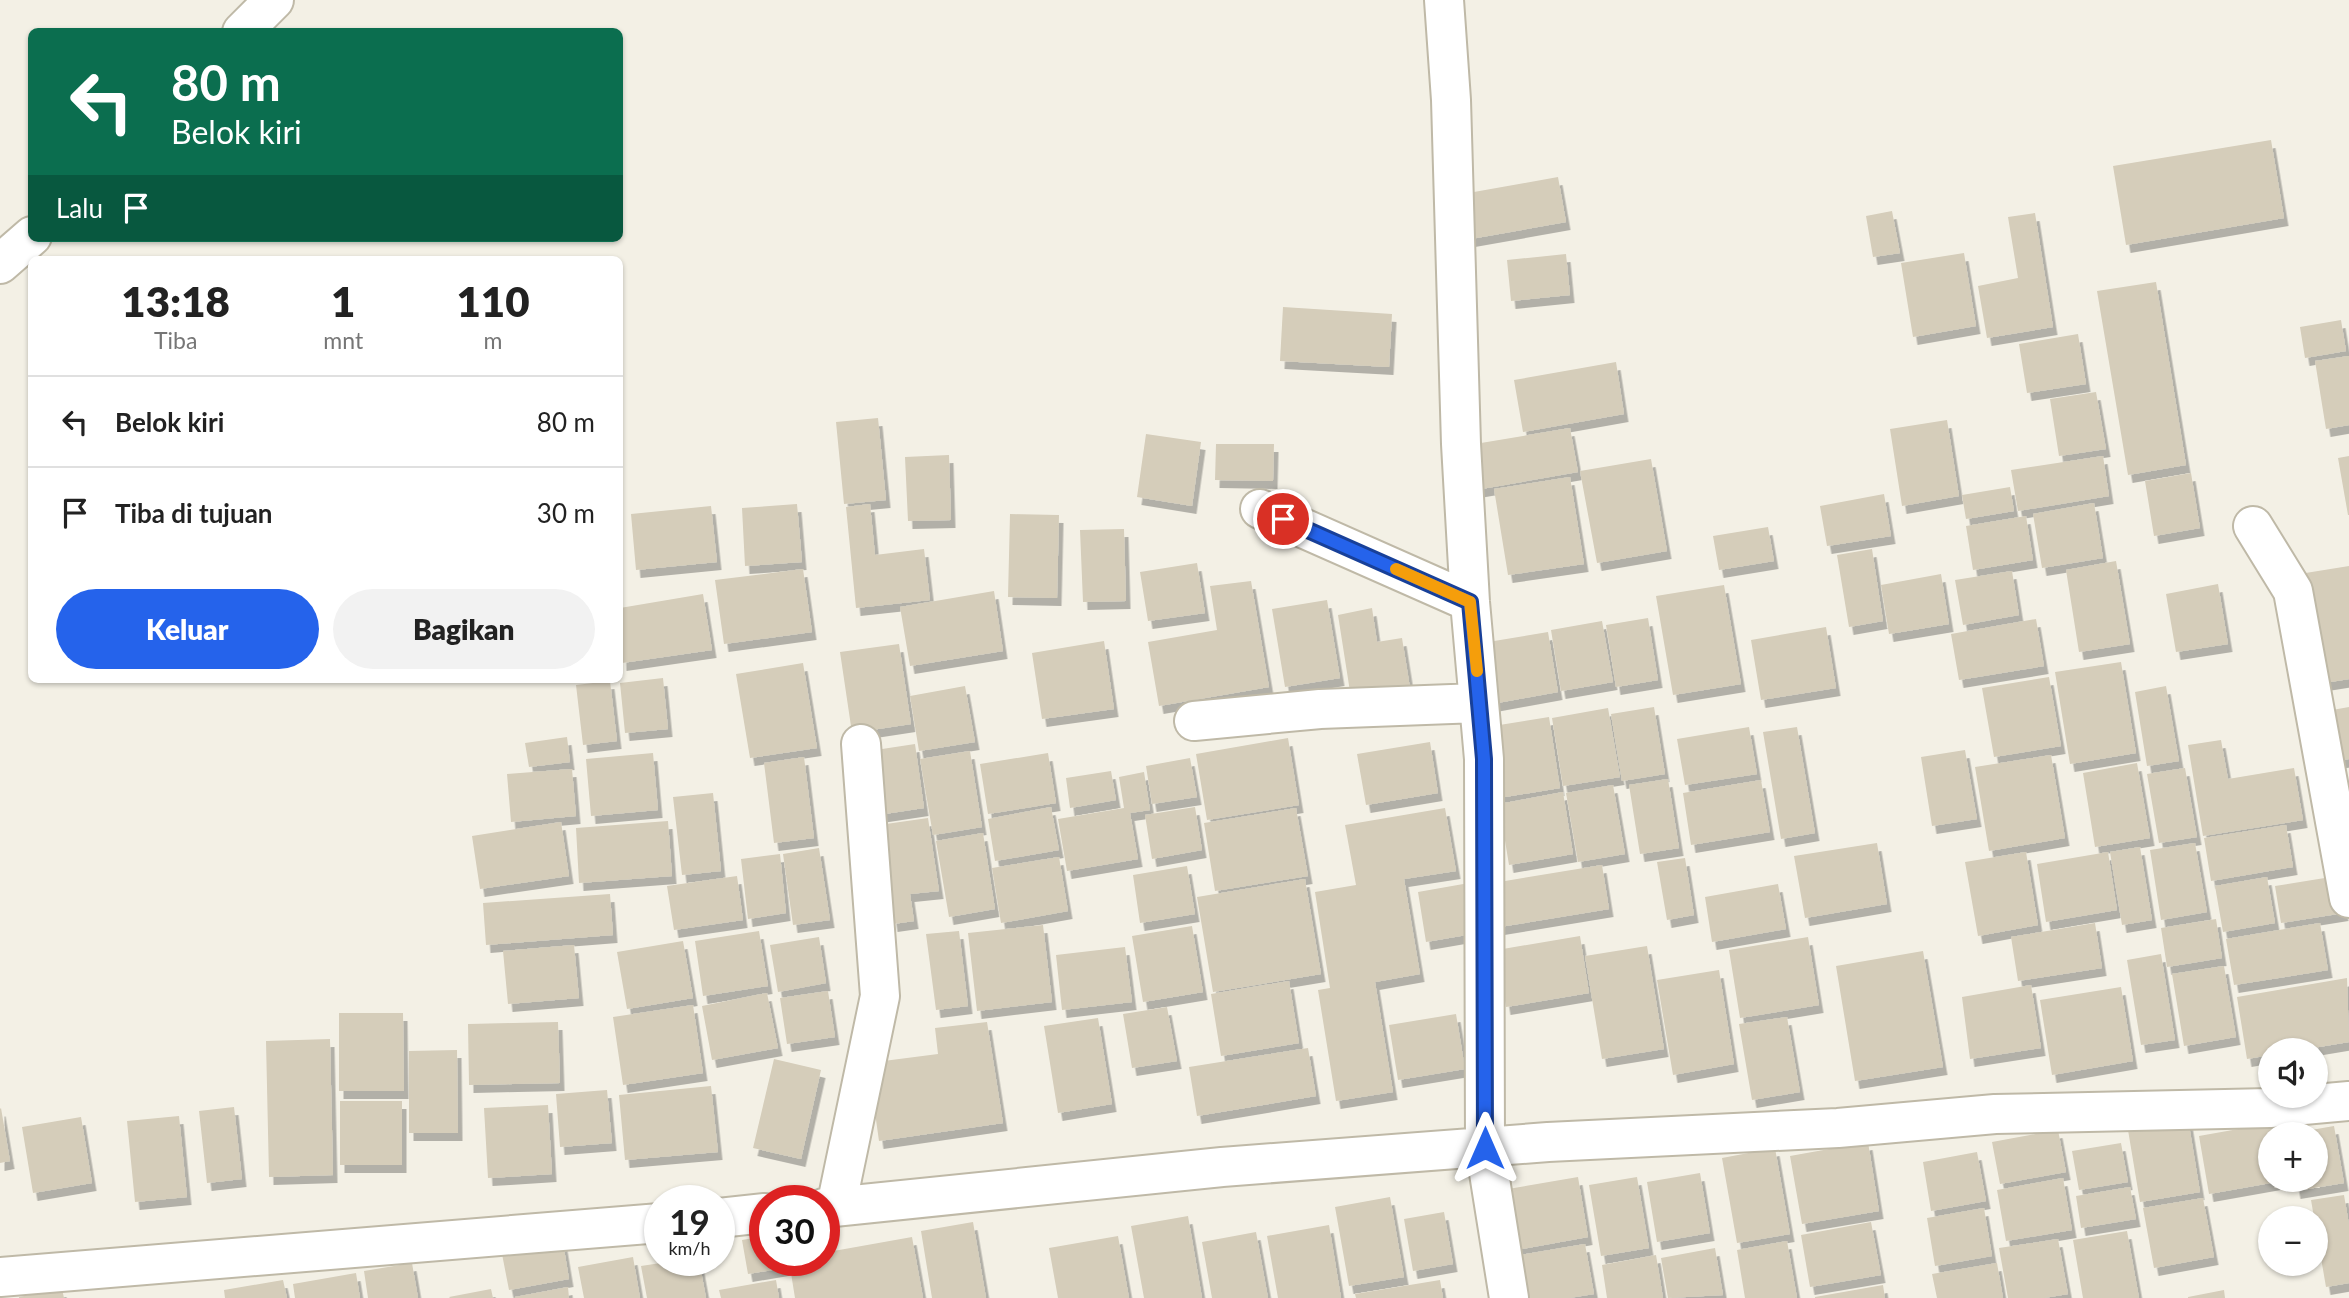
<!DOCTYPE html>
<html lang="id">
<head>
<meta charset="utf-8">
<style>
	body { margin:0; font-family:Lato,sans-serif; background:#f2f2f2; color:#222; height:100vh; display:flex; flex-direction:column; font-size:26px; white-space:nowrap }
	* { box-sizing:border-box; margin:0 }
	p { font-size:23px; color:#767676 }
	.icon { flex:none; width:38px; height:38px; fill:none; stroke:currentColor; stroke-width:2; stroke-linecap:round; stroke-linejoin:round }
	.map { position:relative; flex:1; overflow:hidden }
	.panel { position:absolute; left:28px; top:256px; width:595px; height:427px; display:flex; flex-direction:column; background:#fff; border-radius:10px; box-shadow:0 2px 5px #0004 }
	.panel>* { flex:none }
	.guide { position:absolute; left:28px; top:28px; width:595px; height:214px; border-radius:10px; box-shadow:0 2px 5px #0004; background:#0b6e4f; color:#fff; overflow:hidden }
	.buttons { position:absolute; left:2258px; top:1038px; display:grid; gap:14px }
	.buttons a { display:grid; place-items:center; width:70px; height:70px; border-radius:50%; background:#fff; box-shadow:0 2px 5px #0004; font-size:35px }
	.speed { position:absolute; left:644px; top:1185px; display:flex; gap:14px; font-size:35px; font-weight:700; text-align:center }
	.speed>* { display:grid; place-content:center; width:91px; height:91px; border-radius:50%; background:#fff; box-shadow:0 2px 5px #0004; line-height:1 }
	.speed small { font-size:18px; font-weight:400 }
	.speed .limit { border:10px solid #d22; background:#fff; color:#111 }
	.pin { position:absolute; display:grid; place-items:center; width:60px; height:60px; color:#fff; margin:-30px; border:4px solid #fff; border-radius:50%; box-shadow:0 2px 7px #0007 }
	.me { position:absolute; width:77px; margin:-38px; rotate:0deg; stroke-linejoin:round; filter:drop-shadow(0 0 5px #0008) }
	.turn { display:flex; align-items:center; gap:24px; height:147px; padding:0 28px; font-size:32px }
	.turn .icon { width:91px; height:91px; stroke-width:2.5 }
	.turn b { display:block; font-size:49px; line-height:60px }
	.then { display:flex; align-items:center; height:66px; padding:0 28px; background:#0003; gap:14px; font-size:26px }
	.eta { display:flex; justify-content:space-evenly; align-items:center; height:119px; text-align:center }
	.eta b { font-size:42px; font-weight:800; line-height:49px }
	.primary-button { display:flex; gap:14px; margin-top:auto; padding:14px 28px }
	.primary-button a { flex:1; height:80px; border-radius:42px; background:#2563eb; color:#fff; font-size:28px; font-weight:800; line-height:80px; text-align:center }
	.primary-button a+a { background:#f2f2f2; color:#222 }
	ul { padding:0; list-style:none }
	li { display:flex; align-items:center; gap:21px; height:91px; padding:0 28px; border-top:2px solid #e0e0e0 }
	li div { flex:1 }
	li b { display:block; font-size:26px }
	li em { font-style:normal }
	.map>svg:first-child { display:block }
</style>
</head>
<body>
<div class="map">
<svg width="2349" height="1298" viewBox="0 0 2349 1298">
	<defs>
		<filter id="shadow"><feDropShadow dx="4.5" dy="8" stdDeviation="0" flood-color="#0004"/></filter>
	</defs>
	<rect width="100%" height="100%" fill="#f3f0e5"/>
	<path fill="#d5cdba" filter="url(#shadow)" d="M 2271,140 L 2284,218 L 2126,245 L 2113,166 Z
		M 1558,177 L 1566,222 L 1465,240 L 1457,195 Z
		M 1892,211 L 1900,253 L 1873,257 L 1866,216 Z
		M 2035,213 L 2053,327 L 1987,338 L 1978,286 L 2018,278 L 2008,217 Z
		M 1964,253 L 1976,326 L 1913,337 L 1901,263 Z
		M 1566,254 L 1570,295 L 1511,301 L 1507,260 Z
		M 2156,282 L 2186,465 L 2128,475 L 2097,291 Z
		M 1283,307 L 1392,314 L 1389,367 L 1280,361 Z
		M 2341,320 L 2346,351 L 2305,358 L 2300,327 Z
		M 2078,334 L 2086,384 L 2027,393 L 2019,344 Z
		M 2349,356 L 2349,425 L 2326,429 L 2315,361 Z
		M 1616,362 L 1624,414 L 1523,432 L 1514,380 Z
		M 2096,392 L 2106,449 L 2059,456 L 2050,399 Z
		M 878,418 L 886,500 L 844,504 L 836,422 Z
		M 1947,420 L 1959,496 L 1902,506 L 1890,429 Z
		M 1570,428 L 1578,472 L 1470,491 L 1463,446 Z
		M 1146,434 L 1201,442 L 1192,506 L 1137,497 Z
		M 1216,444 L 1274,444 L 1273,481 L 1215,480 Z
		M 949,455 L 951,520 L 908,521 L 905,457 Z
		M 2103,456 L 2109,496 L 2018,511 L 2011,470 Z
		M 2349,456 L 2349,515 L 2348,515 L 2338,458 Z
		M 1651,459 L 1667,551 L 1597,563 L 1580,471 Z
		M 2191,473 L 2200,528 L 2154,536 L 2145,481 Z
		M 1570,477 L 1584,564 L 1508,575 L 1494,489 Z
		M 2010,487 L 2014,511 L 1966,519 L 1962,495 Z
		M 1884,494 L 1891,536 L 1827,546 L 1820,506 Z
		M 2094,503 L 2103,558 L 2042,568 L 2033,514 Z
		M 797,504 L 802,562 L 745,566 L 742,508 Z
		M 870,504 L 875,555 L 924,549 L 930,600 L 856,608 L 846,507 Z
		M 711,506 L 717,562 L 636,570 L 631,514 Z
		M 1010,514 L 1059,515 L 1057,598 L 1008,597 Z
		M 2026,516 L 2033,560 L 1973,570 L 1966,526 Z
		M 1768,527 L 1774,561 L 1719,570 L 1713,536 Z
		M 1124,529 L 1126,601 L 1083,602 L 1080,530 Z
		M 1872,549 L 1883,621 L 1849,627 L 1837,555 Z
		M 2116,561 L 2130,644 L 2079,652 L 2066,570 Z
		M 1197,563 L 1205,613 L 1148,621 L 1140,572 Z
		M 2349,566 L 2349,679 L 2305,686 L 2287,576 Z
		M 803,569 L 812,632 L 724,644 L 715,580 Z
		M 2012,571 L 2019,615 L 1963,625 L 1955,580 Z
		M 1941,574 L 1949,624 L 1889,634 L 1881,585 Z
		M 1251,581 L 1269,687 L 1159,706 L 1148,642 L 1217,630 L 1210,586 Z
		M 2218,584 L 2228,644 L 2176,652 L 2166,594 Z
		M 1724,585 L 1741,684 L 1673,695 L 1656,596 Z
		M 994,591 L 1003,651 L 910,666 L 900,607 Z
		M 703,594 L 712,650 L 622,663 L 620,608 Z
		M 1327,600 L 1340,678 L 1285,687 L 1272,609 Z
		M 1372,608 L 1377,642 L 1402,638 L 1410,688 L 1351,698 L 1338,615 Z
		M 1648,618 L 1658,680 L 1616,687 L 1606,625 Z
		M 2036,619 L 2044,666 L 1959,680 L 1951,634 Z
		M 1602,621 L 1613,682 L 1561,691 L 1551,630 Z
		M 1826,627 L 1836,688 L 1761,700 L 1751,640 Z
		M 1548,632 L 1558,692 L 1492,704 L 1482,643 Z
		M 1104,641 L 1114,709 L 1042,719 L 1032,653 Z
		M 899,644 L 911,724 L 852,733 L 840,652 Z
		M 2121,662 L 2136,753 L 2070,764 L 2055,672 Z
		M 803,663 L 817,748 L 750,758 L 736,674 Z
		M 2049,677 L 2061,746 L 1994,757 L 1982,688 Z
		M 663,678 L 668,729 L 625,733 L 620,683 Z
		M 610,681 L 617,741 L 583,745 L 576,685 Z
		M 965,686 L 975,742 L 919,751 L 910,696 Z
		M 2166,686 L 2179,761 L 2147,766 L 2135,692 Z
		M 1654,707 L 1665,774 L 1622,781 L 1611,714 Z
		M 2349,707 L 2349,759 L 2329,762 L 2321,712 Z
		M 1608,708 L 1620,777 L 1563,786 L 1552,718 Z
		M 1549,717 L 1560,788 L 1499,798 L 1487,727 Z
		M 1749,727 L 1757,774 L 1685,785 L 1677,739 Z
		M 1797,727 L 1815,833 L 1781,839 L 1763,732 Z
		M 567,737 L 570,762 L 529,767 L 525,743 Z
		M 1288,738 L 1299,805 L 1207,820 L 1196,754 Z
		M 2221,740 L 2228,779 L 2294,768 L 2303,820 L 2203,836 L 2188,745 Z
		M 1430,742 L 1438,793 L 1366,805 L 1357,754 Z
		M 915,744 L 924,808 L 878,815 L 869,751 Z
		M 1965,750 L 1977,819 L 1932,826 L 1921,757 Z
		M 970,751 L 982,827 L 933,835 L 920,759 Z
		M 653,753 L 658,810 L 591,816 L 586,759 Z
		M 1048,753 L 1056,803 L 988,814 L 980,764 Z
		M 2051,755 L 2065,838 L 1989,851 L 1975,767 Z
		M 804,757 L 814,838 L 774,843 L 764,763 Z
		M 1190,758 L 1197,797 L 1152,804 L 1146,766 Z
		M 2137,763 L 2150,838 L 2095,847 L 2083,773 Z
		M 2185,768 L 2197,837 L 2159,843 L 2147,774 Z
		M 572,769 L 576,816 L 511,822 L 507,774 Z
		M 1111,771 L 1116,800 L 1070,808 L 1066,778 Z
		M 1144,772 L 1150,810 L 1130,813 L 1138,859 L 1067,871 L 1058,819 L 1124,808 L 1119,777 Z
		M 1668,779 L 1679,848 L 1640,854 L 1629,785 Z
		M 1761,780 L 1770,832 L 1691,845 L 1683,793 Z
		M 1613,785 L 1625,854 L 1578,862 L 1566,793 Z
		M 1563,792 L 1573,854 L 1509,865 L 1499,804 Z
		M 713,793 L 721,871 L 682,875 L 673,797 Z
		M 1051,807 L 1059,850 L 995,861 L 988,819 Z
		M 1195,807 L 1202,850 L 1152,859 L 1145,815 Z
		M 1296,808 L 1308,876 L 1215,891 L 1204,823 Z
		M 1445,808 L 1456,871 L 1404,879 L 1420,974 L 1375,982 L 1393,1092 L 1336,1101 L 1318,990 L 1330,988 L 1315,892 L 1356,885 L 1345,825 Z
		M 928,818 L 939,891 L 910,894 L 914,921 L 893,924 L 879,825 Z
		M 668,821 L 672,876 L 579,883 L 576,828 Z
		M 561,822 L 569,876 L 480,889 L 472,836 Z
		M 2286,825 L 2293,867 L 2211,881 L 2204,838 Z
		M 983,833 L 995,909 L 949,917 L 936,841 Z
		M 1877,843 L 1887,904 L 1805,918 L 1794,856 Z
		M 2195,843 L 2207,912 L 2161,920 L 2150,850 Z
		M 2140,847 L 2152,920 L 2122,925 L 2110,852 Z
		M 819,848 L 830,920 L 793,925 L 783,854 Z
		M 2026,852 L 2038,925 L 1978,936 L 1965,862 Z
		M 2108,852 L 2117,910 L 2046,922 L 2037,864 Z
		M 780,854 L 786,913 L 748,919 L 741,859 Z
		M 1059,857 L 1068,911 L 1001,923 L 992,868 Z
		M 1685,858 L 1694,915 L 1667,920 L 1657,862 Z
		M 1602,865 L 1609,909 L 1500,927 L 1493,883 Z
		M 1187,866 L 1195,914 L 1140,923 L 1133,875 Z
		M 737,876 L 743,920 L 674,930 L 667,886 Z
		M 2337,876 L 2344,913 L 2281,923 L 2275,886 Z
		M 2267,877 L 2275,923 L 2223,932 L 2215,886 Z
		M 1305,879 L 1321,974 L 1213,992 L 1197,897 Z
		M 1469,883 L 1478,933 L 1426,942 L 1418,892 Z
		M 1778,884 L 1786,929 L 1712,942 L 1705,897 Z
		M 610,894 L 613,935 L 486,945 L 483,903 Z
		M 2216,919 L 2222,958 L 2167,967 L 2161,928 Z
		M 2095,923 L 2102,968 L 2018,981 L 2011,937 Z
		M 2320,923 L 2328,970 L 2234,985 L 2226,939 Z
		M 1043,925 L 1052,1002 L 977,1011 L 968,933 Z
		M 1192,926 L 1203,992 L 1143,1002 L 1132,936 Z
		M 759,931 L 768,986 L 703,996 L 695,941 Z
		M 959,931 L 968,1006 L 936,1010 L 926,934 Z
		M 1580,936 L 1589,993 L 1506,1007 L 1497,950 Z
		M 819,937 L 826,983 L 778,992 L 770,945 Z
		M 1808,937 L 1819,1005 L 1740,1018 L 1729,950 Z
		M 683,941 L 693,998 L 627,1009 L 617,952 Z
		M 574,945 L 579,998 L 508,1004 L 503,951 Z
		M 1647,946 L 1664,1049 L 1602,1059 L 1585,956 Z
		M 1125,947 L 1132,1002 L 1062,1010 L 1056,955 Z
		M 1923,951 L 1943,1067 L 1855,1081 L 1836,966 Z
		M 2161,954 L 2175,1040 L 2141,1045 L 2127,960 Z
		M 2224,966 L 2236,1037 L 2184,1046 L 2172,974 Z
		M 1719,970 L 1734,1064 L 1673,1075 L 1657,980 Z
		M 2347,978 L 2349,1042 L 2301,1050 L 2270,1050 L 2270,1055 L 2247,1059 L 2237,997 Z
		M 1289,981 L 1299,1043 L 1221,1056 L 1211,994 Z
		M 2031,985 L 2041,1048 L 1970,1059 L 1962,997 Z
		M 2121,987 L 2133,1061 L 2052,1075 L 2040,1000 Z
		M 828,991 L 835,1037 L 787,1044 L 780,998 Z
		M 767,993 L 778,1048 L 712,1060 L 702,1006 Z
		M 693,1005 L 703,1073 L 623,1085 L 613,1017 Z
		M 1167,1007 L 1177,1061 L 1132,1068 L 1123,1014 Z
		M 339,1013 L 403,1013 L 404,1091 L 339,1091 Z
		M 1456,1014 L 1465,1069 L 1398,1080 L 1389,1025 Z
		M 1787,1017 L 1800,1092 L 1752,1100 L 1739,1024 Z
		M 1098,1018 L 1112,1104 L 1058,1113 L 1044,1026 Z
		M 558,1022 L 560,1083 L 469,1085 L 468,1024 Z
		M 987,1022 L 1003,1123 L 879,1141 L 868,1063 L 938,1054 L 935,1028 Z
		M 330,1039 L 333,1175 L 269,1177 L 266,1041 Z
		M 1308,1048 L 1316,1096 L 1197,1116 L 1189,1067 Z
		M 457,1050 L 458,1133 L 409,1133 L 409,1051 Z
		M 774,1059 L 821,1070 L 801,1159 L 753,1148 Z
		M 711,1086 L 718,1152 L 625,1160 L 619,1095 Z
		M 607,1090 L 612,1143 L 560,1147 L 556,1094 Z
		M 340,1101 L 402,1101 L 402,1165 L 340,1165 Z
		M 548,1105 L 552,1174 L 488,1178 L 484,1108 Z
		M 234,1107 L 242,1179 L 207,1183 L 199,1111 Z
		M 1,1108 L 10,1161 L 0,1163 L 0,1109 Z
		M 179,1116 L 187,1197 L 135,1202 L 127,1121 Z
		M 81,1117 L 92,1183 L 33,1193 L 22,1127 Z
		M 2188,1119 L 2200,1192 L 2140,1202 L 2128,1130 Z
		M 2272,1123 L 2270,1180 L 2282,1181 L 2209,1194 L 2199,1136 Z
		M 2334,1126 L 2344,1183 L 2296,1191 L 2294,1180 L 2315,1180 L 2315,1134 L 2294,1133 Z
		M 2058,1130 L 2066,1172 L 2000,1184 L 1992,1142 Z
		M 1868,1142 L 1879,1211 L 1802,1224 L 1790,1156 Z
		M 2121,1143 L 2128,1182 L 2079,1190 L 2072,1151 Z
		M 1775,1148 L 1790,1234 L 1737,1243 L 1722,1158 Z
		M 1977,1152 L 1986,1201 L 1931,1211 L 1923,1162 Z
		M 1700,1173 L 1710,1233 L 1657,1242 L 1647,1182 Z
		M 1578,1177 L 1588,1237 L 1506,1252 L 1496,1191 Z
		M 1637,1177 L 1649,1248 L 1601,1256 L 1589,1185 Z
		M 2063,1178 L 2072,1230 L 2006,1241 L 1997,1190 Z
		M 2130,1187 L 2136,1219 L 2081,1228 L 2076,1196 Z
		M 2344,1195 L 2349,1225 L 2349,1283 L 2326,1287 L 2311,1200 Z
		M 1390,1197 L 1404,1277 L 1349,1286 L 1335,1207 Z
		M 2203,1198 L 2214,1257 L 2154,1268 L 2143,1208 Z
		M 1984,1208 L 1992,1256 L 1935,1266 L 1927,1218 Z
		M 1444,1212 L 1453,1264 L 1413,1271 L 1404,1219 Z
		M 1188,1216 L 1202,1298 L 1144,1298 L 1131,1226 Z
		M 973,1222 L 986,1298 L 932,1298 L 921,1231 Z
		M 1871,1222 L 1881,1275 L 1810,1287 L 1801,1235 Z
		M 1329,1225 L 1341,1298 L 1278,1298 L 1267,1236 Z
		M 2127,1231 L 2139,1298 L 2083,1298 L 2073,1240 Z
		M 1256,1232 L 1268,1298 L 1212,1298 L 1202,1242 Z
		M 765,1236 L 765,1260 L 824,1260 L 824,1238 L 828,1252 L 912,1237 L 923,1298 L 795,1298 L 790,1267 L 748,1274 L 742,1240 Z
		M 1118,1236 L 1129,1298 L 1058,1298 L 1049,1248 Z
		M 2058,1239 L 2068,1294 L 2044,1298 L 2008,1298 L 1999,1248 Z
		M 1787,1241 L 1797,1298 L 1745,1298 L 1737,1250 Z
		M 563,1243 L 569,1279 L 509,1290 L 502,1254 Z
		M 1585,1244 L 1594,1294 L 1569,1298 L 1527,1298 L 1520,1255 Z
		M 1715,1248 L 1723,1295 L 1668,1298 L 1661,1258 Z
		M 1656,1255 L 1663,1298 L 1607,1298 L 1602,1265 Z
		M 633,1257 L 640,1298 L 584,1298 L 578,1267 Z
		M 680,1260 L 699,1260 L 706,1298 L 647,1298 L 641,1266 Z
		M 412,1263 L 418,1298 L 368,1298 L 364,1271 Z
		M 1997,1263 L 2003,1298 L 1937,1298 L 1932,1274 Z
		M 356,1273 L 360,1298 L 295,1298 L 293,1284 Z
		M 283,1280 L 287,1298 L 225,1298 L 224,1290 Z
		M 776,1280 L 779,1298 L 721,1298 L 719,1290 Z
		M 1440,1280 L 1443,1298 L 1356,1298 L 1355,1294 Z
		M 1883,1285 L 1885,1298 L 1815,1298 L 1815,1297 Z
		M 568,1287 L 569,1298 L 515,1298 L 515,1297 Z
		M 62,1289 L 64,1298 L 19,1298 L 19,1297 Z
		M 491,1289 L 493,1298 L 450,1298 L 449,1297 Z
		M 2224,1290 L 2225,1298 L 2188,1298 L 2188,1297 Z"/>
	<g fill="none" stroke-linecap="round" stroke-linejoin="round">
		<defs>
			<path id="street" d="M 1444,0 L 1451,100 L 1461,444 L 1470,602 L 1484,759 L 1485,1148 L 1509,1298
				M 242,32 L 274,0
				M 0,264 L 32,236
				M 1260,509 L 1470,602
				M 2253,526 L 2293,591 L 2349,898
				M 1194,721 L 1320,709 L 1478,703
				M 836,1207 L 880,996 L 861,744
				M 824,1208 L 1222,1167 L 1548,1142 L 1838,1128 L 1995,1114 L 2270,1108 L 2349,1101
				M 719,1218 L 765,1213
				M 0,1277 L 660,1223"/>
		</defs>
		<use href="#street" stroke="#bfb9a7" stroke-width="42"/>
		<use href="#street" stroke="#fff" stroke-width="38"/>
	</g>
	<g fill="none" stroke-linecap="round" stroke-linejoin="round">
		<defs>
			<path id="route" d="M 1283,519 L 1470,602 L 1484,759 L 1485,1148"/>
		</defs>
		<use href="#route" stroke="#184099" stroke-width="18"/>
		<use href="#route" stroke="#2563eb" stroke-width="12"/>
		<path stroke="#f59e0b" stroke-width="12" d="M 1396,569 L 1470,602 L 1477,671"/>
	</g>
</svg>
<div class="buttons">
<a><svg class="icon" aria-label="sound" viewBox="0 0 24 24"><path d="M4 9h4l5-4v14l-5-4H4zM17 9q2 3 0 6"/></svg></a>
<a>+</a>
<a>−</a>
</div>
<div class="speed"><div>19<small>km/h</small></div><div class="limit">30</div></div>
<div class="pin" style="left:1283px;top:519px;background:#d93025"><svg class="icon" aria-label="arrive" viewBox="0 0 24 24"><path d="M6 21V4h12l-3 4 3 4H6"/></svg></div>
<svg class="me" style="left:1485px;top:1148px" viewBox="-20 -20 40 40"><path d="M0-17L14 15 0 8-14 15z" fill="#2563eb" stroke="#fff" stroke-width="4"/></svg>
<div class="guide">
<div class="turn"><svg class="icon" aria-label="left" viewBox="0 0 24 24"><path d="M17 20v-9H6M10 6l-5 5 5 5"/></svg><div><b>80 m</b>Belok kiri</div></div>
<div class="then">Lalu<svg class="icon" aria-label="arrive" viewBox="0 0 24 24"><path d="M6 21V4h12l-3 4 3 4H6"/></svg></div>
</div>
<section class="panel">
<div class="eta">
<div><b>13:18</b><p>Tiba</p></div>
<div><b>1</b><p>mnt</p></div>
<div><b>110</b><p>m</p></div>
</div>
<ul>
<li><svg class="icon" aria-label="left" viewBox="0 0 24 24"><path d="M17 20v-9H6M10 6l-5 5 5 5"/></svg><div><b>Belok kiri</b></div><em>80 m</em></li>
<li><svg class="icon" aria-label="arrive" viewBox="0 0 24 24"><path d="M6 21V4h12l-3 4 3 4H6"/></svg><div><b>Tiba di tujuan</b></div><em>30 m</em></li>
</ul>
<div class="primary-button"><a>Keluar</a><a>Bagikan</a></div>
</section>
</div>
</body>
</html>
